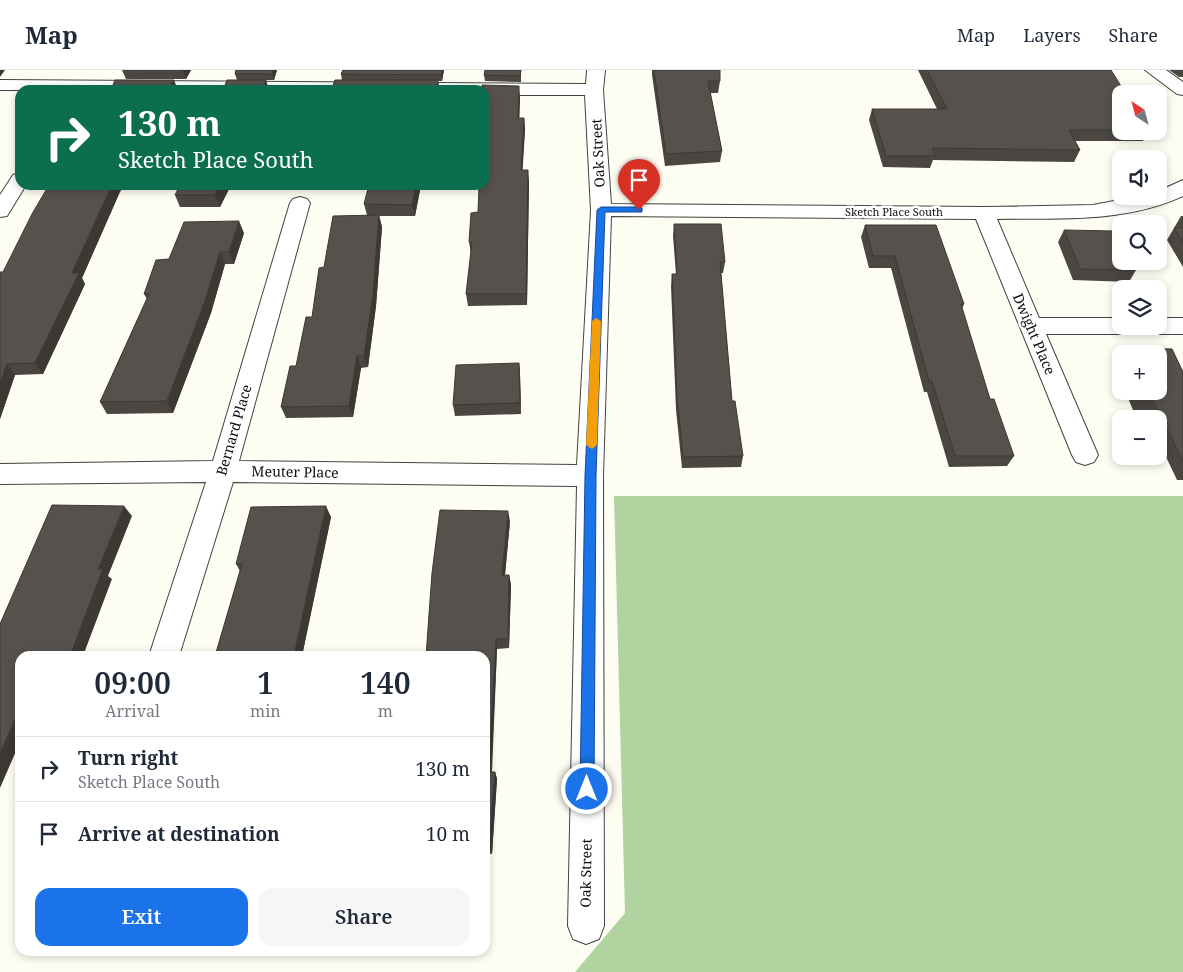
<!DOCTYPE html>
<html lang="en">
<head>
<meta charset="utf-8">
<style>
	body { margin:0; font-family:"Noto Serif",serif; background:#f6f6f7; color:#1f2937; height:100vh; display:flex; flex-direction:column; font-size:19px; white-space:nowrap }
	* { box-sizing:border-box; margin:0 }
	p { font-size:16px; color:#747a83 }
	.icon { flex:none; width:28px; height:28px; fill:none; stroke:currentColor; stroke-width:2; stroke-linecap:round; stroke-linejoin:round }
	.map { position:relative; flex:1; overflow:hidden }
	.side { position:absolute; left:15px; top:581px; width:475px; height:305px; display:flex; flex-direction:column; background:#fff; border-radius:15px; box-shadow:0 2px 8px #0003 }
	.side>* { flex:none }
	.top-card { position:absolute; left:15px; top:15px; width:475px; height:105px; border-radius:15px; box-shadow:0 2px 8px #0003; background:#0b6e4f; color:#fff; overflow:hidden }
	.needle { width:32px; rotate:324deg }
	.tools { position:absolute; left:1112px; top:15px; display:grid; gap:10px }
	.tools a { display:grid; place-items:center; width:55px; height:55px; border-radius:10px; background:#fff; box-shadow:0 2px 8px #0003; font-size:25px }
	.pin { position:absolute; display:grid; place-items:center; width:42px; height:42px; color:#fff; margin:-51px -21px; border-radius:50% 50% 50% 0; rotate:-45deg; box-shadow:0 0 5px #0007 }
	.pin .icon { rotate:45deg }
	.me { position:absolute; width:55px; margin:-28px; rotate:0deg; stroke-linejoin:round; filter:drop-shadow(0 0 4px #0008) }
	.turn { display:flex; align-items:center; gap:18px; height:105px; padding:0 20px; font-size:22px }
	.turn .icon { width:65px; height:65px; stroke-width:2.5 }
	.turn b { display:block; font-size:35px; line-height:42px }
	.eta { display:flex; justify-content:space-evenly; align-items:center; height:85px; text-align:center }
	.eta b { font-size:30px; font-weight:600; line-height:35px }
	.primary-button { display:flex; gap:10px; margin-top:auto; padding:10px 20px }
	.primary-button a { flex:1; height:58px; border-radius:15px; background:#1a73e8; color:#fff; font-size:20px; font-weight:600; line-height:58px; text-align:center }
	.primary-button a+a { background:#f6f6f7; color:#1f2937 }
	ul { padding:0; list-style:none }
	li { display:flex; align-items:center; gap:15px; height:65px; padding:0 20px; border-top:1px solid #e0e1e3 }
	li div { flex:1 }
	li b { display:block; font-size:19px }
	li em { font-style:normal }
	header { display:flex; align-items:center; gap:30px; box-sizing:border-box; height:70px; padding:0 25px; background:#fff; border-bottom:1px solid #e0e1e3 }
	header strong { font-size:24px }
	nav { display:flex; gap:28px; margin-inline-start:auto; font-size:18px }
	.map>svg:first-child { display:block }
</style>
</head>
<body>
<header>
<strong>Map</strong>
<nav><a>Map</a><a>Layers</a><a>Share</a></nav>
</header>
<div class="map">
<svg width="1183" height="902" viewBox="0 0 1183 902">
	<rect width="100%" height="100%" fill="#fdfdf2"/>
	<path fill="#b0d3a0" d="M 614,426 L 1183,426 L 1183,902 L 575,902 L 625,843 Z"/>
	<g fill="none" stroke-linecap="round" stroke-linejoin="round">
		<defs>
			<path id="minor" d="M 587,0 L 605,0 L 603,20 L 611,134 L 984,137 L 1093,135 L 1140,126 L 1159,126 L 1159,121 L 1183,110 L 1183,126 C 1126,153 1058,148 997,149 L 1039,248 L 1121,248 L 1121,256 L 1133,256 L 1130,262 L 1122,264 L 1046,264 L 1098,385 L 1094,392 L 1085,395 L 1076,392 L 1072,385 L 976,149 L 611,146 L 603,406 L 604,856 L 599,869 L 586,874 L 573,869 L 568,856 L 577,416 L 233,412 L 179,586 L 149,586 L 206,412 L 0,414 L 0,394 L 213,391 L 290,133 L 293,129 L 300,127 L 307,129 L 310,133 L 239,391 L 577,395 L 591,140 L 585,25 L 485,25 L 485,20 L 0,20 L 0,10 L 586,14 Z
				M 1145,0 L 1166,0 L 1183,12 L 1183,25 L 1177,24 Z
				M 20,103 L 20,115 L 26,115 L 7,146 L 0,147 L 0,125 L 13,105 Z
				M 1159,248 L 1183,248 L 1183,264 L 1159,264 L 1151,262 L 1148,256 L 1159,256 Z"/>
		</defs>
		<use href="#minor" stroke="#424242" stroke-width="2"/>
		<use href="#minor" fill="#fff" fill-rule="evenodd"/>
	</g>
	<path fill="#4a4641" d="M 122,0 L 191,0 L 186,9 L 126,9 Z
		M 236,0 L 277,0 L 274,10 L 237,10 L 235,4 Z
		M 343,0 L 444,0 L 442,11 L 342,10 L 341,4 Z
		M 521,0 L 521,12 L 485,11 L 484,5 Z
		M 652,0 L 720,0 L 720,11 L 718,23 L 710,23 L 722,81 L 720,92 L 665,96 L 652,5 Z
		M 918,0 L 1111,0 L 1121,24 L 1121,61 L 1148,61 L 1143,71 L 1075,71 L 1080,80 L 1074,92 L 933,90 L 930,98 L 883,97 L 869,50 L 872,39 L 937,39 Z
		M 1169,0 L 1183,0 L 1183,7 L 1179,7 Z
		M 520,27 L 519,48 L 524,48 L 525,59 L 522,100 L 529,111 L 527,235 L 468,236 L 466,224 L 471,184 L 469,172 L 478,142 Z
		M 231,115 L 220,137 L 180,137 L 175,125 Z
		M 369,115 L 421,115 L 415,146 L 379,146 L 382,157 L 376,236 L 368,297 L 361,298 L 353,347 L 286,348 L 281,337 L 296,296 L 312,247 L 324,197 L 367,145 L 364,134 Z
		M 119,124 L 82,208 L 85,214 L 43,304 L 15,305 L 0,349 L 3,202 Z
		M 1181,146 L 1183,146 L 1183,197 L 1167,170 Z
		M 674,154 L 725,192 L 723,203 L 721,203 L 732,331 L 743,386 L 741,397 L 682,398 L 676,340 L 671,216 L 672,204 L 676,204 L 673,166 Z
		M 865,155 L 964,234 L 962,239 L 990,329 L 1014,386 L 1007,396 L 949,397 L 927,322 L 924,322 L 891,198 L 869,198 L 861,167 Z
		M 1064,160 L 1136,200 L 1129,212 L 1073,210 L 1058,172 Z
		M 244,163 L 234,194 L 225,194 L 211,243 L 173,343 L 107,344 L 100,332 L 147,229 L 144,224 L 169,189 Z
		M 1119,278 L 1172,279 L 1183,302 L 1183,410 L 1177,410 L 1159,372 L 1159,349 L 1148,349 L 1143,340 L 1133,340 L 1125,321 L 1159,321 L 1159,284 L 1121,284 L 1121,312 L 1112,290 Z
		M 519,293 L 520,304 L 521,344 L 455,346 L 453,335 Z
		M 331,447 L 302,586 L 215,586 L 240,501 L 236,494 Z
		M 510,451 L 505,505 L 509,505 L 511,515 L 509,578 L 497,579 L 492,702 L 495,702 L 497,709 L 492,784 L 485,783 L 485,586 Z"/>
	<path fill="#3c3935" d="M 0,0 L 5,0 L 0,7 Z
		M 182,0 L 191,0 L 186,9 Z
		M 273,0 L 277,0 L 274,10 L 272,4 Z
		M 442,0 L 444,0 L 442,11 L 441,5 Z
		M 174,10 L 178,20 L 168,20 Z
		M 266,10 L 269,20 L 262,20 Z
		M 438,10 L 440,20 L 436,20 Z
		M 519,16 L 520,27 L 519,59 L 518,48 Z
		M 524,48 L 525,59 L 522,111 L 521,100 Z
		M 528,100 L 529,111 L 527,235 L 526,224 Z
		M 112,115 L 124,115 L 119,124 L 82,208 L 85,214 L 43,304 L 35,293 L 72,203 Z
		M 220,115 L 231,115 L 220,137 L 215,125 Z
		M 416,115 L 421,115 L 415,146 L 412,135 Z
		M 379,145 L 382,157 L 376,236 L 368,297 L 364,286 Z
		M 239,151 L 244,163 L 234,194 L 229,182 Z
		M 220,182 L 225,194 L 211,243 L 173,343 L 167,331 Z
		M 357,286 L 361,298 L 353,347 L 349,336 Z
		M 519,293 L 520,304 L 521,344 L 520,333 Z
		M 7,294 L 15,305 L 0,349 L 0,313 Z
		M 124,436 L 132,446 L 108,506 L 112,509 L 83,586 L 70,586 L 98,499 Z
		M 326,436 L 331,447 L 302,586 L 294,586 Z
		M 508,441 L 510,451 L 504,515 L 502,505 Z
		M 509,505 L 511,515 L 509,578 L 508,569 Z
		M 496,569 L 497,579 L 491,709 L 489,702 Z
		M 20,638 L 20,672 L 0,718 L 0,683 Z
		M 495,702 L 497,709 L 492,784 L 489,777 Z"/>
	<path fill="#56514c" stroke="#3c3935" d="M 236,0 L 273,0 L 272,4 L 235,4 Z
		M 343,0 L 442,0 L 441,5 L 341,4 Z
		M 485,0 L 521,0 L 520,6 L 484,5 Z
		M 654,0 L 720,0 L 720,11 L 708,11 L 722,81 L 666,84 Z
		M 927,0 L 1111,0 L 1126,24 L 1121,24 L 1121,60 L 1069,60 L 1080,80 L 932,78 L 935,86 L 886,86 L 872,39 L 947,39 Z
		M 115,10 L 174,10 L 168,20 L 111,20 Z
		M 227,10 L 266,10 L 262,20 L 223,20 Z
		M 335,10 L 438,10 L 436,20 L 331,20 Z
		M 482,15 L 519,16 L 518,48 L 524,48 L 521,100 L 528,100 L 526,224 L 466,224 L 472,172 L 469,172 L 471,143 L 478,142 L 479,115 L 485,115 L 485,20 L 482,20 Z
		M 49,115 L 112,115 L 72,203 L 79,203 L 35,293 L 7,294 L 0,313 L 0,202 L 3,202 L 32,144 Z
		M 180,115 L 220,115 L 215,125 L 175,125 Z
		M 369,115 L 416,115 L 412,135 L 364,134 Z
		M 379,145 L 373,224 L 364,286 L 357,286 L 349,336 L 281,337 L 290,296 L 296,296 L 306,247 L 312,247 L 319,198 L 324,197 L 333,146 Z
		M 239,151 L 229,182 L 220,182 L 205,231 L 167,331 L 100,332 L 149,224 L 144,224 L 156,190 L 169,189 L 184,152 Z
		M 674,154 L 721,154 L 725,192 L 720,192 L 732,331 L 735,331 L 743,386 L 683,387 L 677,328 L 674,248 L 672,204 L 677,204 Z
		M 865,155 L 936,155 L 964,234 L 961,234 L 990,329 L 994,329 L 1014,386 L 955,386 L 932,311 L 929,311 L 895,186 L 873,186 Z
		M 1174,158 L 1183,158 L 1183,172 Z
		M 1064,160 L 1115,161 L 1121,173 L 1121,191 L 1131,191 L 1136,200 L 1080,199 Z
		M 1119,278 L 1172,279 L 1183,302 L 1183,391 L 1152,329 L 1141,328 L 1138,321 L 1159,321 L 1159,284 L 1122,284 Z
		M 519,293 L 520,333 L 453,335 L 456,295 Z
		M 52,435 L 124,436 L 98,499 L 103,499 L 70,586 L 20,586 L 20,638 L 0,683 L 0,554 Z
		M 326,436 L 294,586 L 215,586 L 242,494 L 236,494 L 251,437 Z
		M 440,440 L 508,441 L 502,505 L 509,505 L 508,569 L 496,569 L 489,702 L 495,702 L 489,777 L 485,777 L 485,586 L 426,586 L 432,503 Z"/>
	<path fill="#1a73e8" stroke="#114b97" d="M 639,137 L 642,138 L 642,142 L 605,142 L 596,406 L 594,719 L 592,724 L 587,726 L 582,724 L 580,719 L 585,406 L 597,140 L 601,137 Z"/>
	<path fill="#f59e0b" d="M 596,248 L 601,251 L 597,375 L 592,379 L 586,375 L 592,251 Z"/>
	<g text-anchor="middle" stroke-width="5" stroke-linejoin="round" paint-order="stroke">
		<g font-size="11" fill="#0f0f0f" stroke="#fff">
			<text x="894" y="146">Sketch Place South</text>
		</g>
		<g font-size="14" fill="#0f0f0f" stroke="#fff">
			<text transform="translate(598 83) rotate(-93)" y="5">Oak Street</text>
			<text transform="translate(1034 264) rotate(67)" y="5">Dwight Place</text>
			<text transform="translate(234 360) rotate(-74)" y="5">Bernard Place</text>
			<text transform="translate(295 402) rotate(1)" y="5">Meuter Place</text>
			<text transform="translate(586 803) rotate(-89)" y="5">Oak Street</text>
		</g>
	</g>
</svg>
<div class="tools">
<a><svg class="needle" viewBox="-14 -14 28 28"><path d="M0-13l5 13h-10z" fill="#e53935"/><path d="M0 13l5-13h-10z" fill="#747a83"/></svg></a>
<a><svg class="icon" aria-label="sound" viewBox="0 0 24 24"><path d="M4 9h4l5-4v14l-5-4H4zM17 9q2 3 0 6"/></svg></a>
<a><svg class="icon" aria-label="search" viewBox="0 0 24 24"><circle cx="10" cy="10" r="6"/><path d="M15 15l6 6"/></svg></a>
<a><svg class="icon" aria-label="layers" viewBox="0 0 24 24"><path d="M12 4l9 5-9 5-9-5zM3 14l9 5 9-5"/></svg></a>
<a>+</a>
<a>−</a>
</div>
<div class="pin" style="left:639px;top:140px;background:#d93025"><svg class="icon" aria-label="arrive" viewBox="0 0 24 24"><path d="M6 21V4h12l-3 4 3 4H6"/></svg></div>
<svg class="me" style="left:587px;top:719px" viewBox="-20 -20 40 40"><circle r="17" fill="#1a73e8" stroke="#fff" stroke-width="3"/><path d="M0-11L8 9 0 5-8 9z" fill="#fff"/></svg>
<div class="top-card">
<div class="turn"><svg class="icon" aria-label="right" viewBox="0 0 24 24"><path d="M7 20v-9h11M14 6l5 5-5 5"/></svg><div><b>130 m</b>Sketch Place South</div></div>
</div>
<section class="side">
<div class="eta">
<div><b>09:00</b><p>Arrival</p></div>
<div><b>1</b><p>min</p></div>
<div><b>140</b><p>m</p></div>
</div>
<ul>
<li><svg class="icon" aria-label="right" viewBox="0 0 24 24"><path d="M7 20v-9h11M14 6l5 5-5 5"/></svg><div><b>Turn right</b><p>Sketch Place South</p></div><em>130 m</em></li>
<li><svg class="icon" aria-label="arrive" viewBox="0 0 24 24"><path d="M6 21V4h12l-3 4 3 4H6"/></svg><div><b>Arrive at destination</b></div><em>10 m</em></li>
</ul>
<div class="primary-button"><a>Exit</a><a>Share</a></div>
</section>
</div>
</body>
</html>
